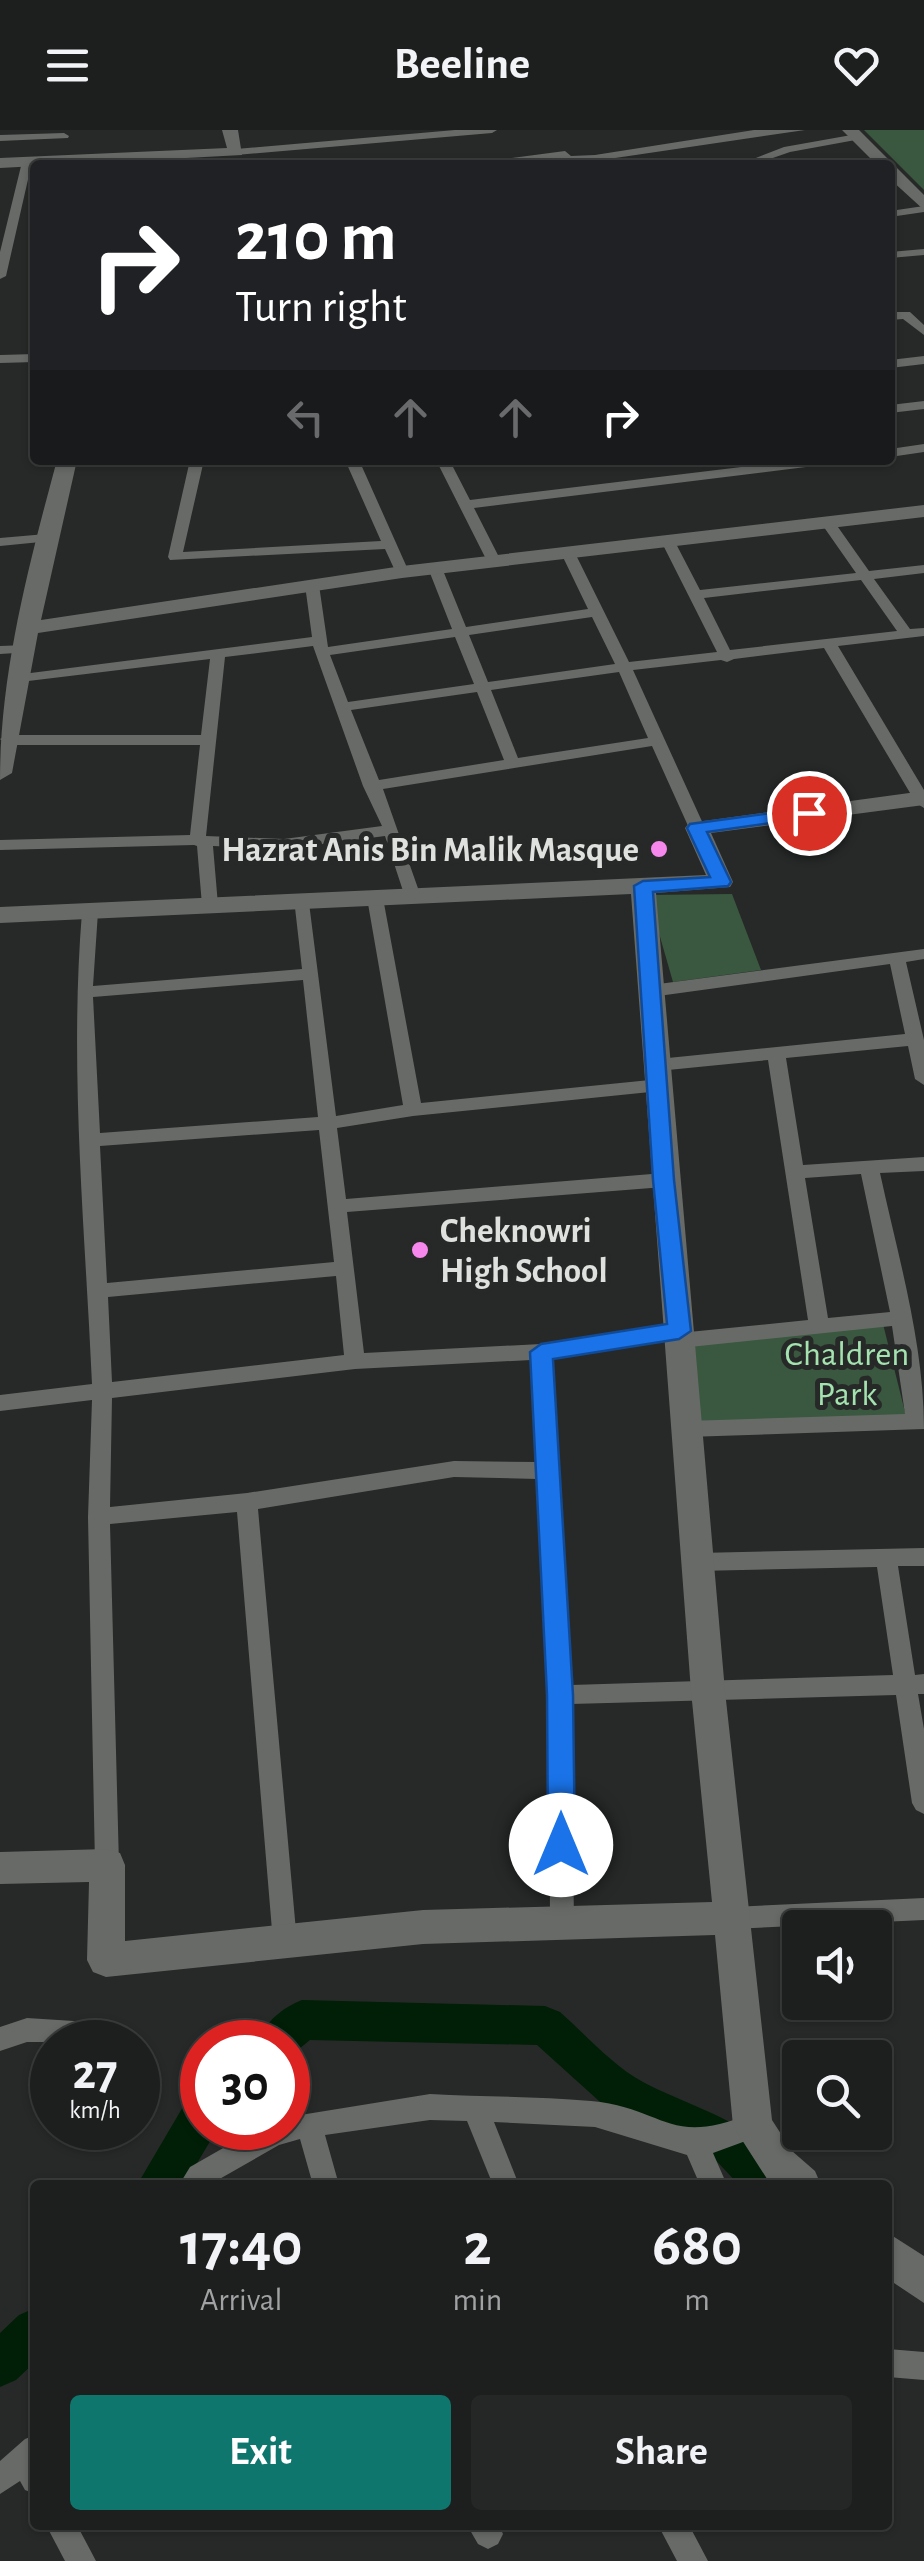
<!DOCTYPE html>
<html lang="en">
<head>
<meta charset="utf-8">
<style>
	body { margin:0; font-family:"Alegreya Sans",sans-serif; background:#252726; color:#f1f3f6; height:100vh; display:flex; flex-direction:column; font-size:38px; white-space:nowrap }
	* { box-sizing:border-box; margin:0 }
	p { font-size:32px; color:#a0a2a4 }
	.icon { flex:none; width:55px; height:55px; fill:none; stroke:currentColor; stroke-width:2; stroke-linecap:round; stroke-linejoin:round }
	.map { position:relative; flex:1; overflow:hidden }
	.drawer { position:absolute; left:30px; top:2050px; width:862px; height:350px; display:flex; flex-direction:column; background:#1c1f1d; border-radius:10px; box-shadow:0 2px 8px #0004,0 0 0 2px #3a3d3b }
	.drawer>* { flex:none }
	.banner { position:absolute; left:30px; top:30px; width:865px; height:305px; border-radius:10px; box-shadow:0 2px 8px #0004,0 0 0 2px #3a3d3b; background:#202124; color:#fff; overflow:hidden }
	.buttons { position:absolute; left:782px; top:1780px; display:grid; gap:20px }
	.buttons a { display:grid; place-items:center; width:110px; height:110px; border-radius:10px; background:#1c1f1d; box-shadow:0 2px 8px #0004,0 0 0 2px #3a3d3b; font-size:50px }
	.speed { position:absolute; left:30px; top:1890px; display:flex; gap:20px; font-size:50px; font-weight:700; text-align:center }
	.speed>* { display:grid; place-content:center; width:130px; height:130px; border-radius:50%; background:#1c1f1d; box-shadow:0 2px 8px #0004,0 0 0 2px #3a3d3b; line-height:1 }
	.speed small { font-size:25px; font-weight:400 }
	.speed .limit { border:15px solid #d22; background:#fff; color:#111 }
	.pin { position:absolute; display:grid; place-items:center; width:85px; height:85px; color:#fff; margin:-42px; border:5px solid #fff; border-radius:50%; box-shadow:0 2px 10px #0007 }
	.me { position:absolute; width:110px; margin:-55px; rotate:0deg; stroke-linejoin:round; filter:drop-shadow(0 0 8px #0008) }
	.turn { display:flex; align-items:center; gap:35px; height:210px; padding:0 40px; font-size:45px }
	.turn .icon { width:130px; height:130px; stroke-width:2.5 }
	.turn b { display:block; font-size:70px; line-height:85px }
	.lanes { display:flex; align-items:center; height:95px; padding:0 40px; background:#0003; justify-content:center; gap:50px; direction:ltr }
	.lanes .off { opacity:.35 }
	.eta { display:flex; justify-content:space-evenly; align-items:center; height:170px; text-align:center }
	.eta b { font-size:60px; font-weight:700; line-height:70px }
	.primary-button { display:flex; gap:20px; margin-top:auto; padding:20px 40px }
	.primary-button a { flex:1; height:115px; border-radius:10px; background:#0f766e; color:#fff; font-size:40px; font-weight:700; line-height:115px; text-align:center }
	.primary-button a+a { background:#252726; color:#f1f3f6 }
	header { display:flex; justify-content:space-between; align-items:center; height:130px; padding:0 40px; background:#1c1f1d; font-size:45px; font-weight:700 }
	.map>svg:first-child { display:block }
</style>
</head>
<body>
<header><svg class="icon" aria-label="menu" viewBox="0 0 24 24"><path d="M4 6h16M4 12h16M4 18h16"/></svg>Beeline<svg class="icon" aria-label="heart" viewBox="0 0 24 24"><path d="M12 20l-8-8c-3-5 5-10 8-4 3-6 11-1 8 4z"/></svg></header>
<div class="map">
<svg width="924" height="2431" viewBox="0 0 924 2431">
	<rect width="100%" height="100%" fill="#262927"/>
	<path fill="#39583f" d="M 864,0 L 924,0 L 924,60 Z
		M 732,764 L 761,840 L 673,852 L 648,765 Z
		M 883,1194 L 906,1286 L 697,1296 L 692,1214 Z"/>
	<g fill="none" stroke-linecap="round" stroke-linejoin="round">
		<path fill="#001f06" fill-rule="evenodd" d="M 302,1870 L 545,1876 L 560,1882 C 585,1904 613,1936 643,1952 C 697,1981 764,1992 791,2055 L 739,2055 L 710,2024 L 609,1980 L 537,1915 L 310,1910 L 288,1928 L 288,1912 L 258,1912 C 265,1892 282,1878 302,1870 Z
			M 202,1964 L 202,1998 L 218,1998 L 184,2055 L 137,2055 L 187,1970 Z
			M 35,2178 L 35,2232 L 16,2250 L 0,2257 L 0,2203 L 19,2185 Z"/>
		<path fill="#676a67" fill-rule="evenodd" d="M 455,0 L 497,0 L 492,3 L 236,25 L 231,22 L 236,19 Z
			M 754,0 L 805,0 L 595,31 L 568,32 L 562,28 L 493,35 L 458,35 L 565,21 L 571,26 L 595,25 Z
			M 64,3 L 69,6 L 68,8 L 0,11 L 0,5 Z
			M 857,4 L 861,5 L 861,9 L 790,22 L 753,35 L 738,35 L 784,17 Z
			M 27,29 L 32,32 L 6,146 L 0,149 L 0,122 L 22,32 Z
			M 924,76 L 924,82 L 890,87 L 890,81 Z
			M 924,119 L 924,125 L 890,128 L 890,122 Z
			M 890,182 L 910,182 L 924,195 L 924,205 L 903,189 L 890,190 Z
			M 35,224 L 35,232 L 0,233 L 0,225 Z
			M 924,226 L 924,234 L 890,238 L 890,230 Z
			M 924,271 L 924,279 L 890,283 L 890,275 Z
			M 924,314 L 924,322 L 890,327 L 890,319 Z
			M 190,330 L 204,330 L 183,422 L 381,411 L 345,330 L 359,330 L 409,442 L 397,445 L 385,419 L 170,430 L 168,427 Z
			M 436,330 L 484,330 L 453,337 L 470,370 L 798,330 L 837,330 L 830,334 L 474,378 L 501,431 L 494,435 L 487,431 Z
			M 828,389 L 833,390 L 869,441 L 924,435 L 924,443 L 874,449 L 910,499 L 924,498 L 924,506 L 838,516 L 924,660 L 924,678 L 916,673 L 824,518 L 734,529 L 727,532 L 721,530 L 633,540 L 705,698 L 697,703 L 689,698 L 652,616 L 383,659 L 420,764 L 412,769 L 404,764 L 385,706 L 284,719 L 213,716 L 218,775 L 210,780 L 202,775 L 197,716 L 194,715 L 0,720 L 0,710 L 190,705 L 200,615 L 7,615 L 0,609 L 7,605 L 201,605 L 210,529 L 20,552 L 15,551 L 15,545 L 312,507 L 305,455 L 312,451 L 319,455 L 328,517 L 452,499 L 428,438 L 435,434 L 442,438 L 466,497 L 588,479 L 561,423 L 568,419 L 575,423 L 629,532 L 717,522 L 661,411 L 663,408 L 673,408 L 700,460 L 856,443 L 821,393 ZM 861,450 L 897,501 L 730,520 L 704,468 ZM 592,487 L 615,534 L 488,552 L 469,505 ZM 455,507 L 474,554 L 348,572 L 330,525 ZM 313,516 L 363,656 L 382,696 L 284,709 L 206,706 L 225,527 ZM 619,542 L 648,608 L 518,628 L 491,560 ZM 477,562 L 504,630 L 379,650 L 351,580 Z
			M 46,404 L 51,405 L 51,411 L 0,416 L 0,408 Z
			M 27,515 L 34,519 L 32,522 L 0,524 L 0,516 Z
			M 375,763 L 383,768 L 421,973 L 660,949 L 669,955 L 660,961 L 413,986 L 337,998 L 346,1069 L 664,1043 L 673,1050 L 664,1057 L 347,1082 L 364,1223 L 541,1214 L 679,1194 L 686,1196 L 689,1202 L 808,1190 L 768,930 L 658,941 L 649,935 L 658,929 L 905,904 L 890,834 L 651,867 L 642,861 L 651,855 L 924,819 L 924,829 L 906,832 L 924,910 L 924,955 L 915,949 L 908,916 L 786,928 L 803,1035 L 924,1027 L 924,1041 L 880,1043 C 898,1126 924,1213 924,1299 L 687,1307 L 680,1305 L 677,1299 L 680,1293 L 687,1291 L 905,1284 L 892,1196 L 680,1218 L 673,1215 L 670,1210 L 551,1228 L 571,1555 L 893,1545 L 877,1437 L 698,1441 L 690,1438 L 687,1432 L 690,1426 L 698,1423 L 924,1418 L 924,1436 L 898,1436 L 915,1545 L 924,1544 L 924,1564 L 918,1564 L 924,1599 L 924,1684 L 916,1680 L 912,1673 L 896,1565 L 571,1574 L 574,1791 L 571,1799 L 562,1802 L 553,1799 L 550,1791 L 549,1565 L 538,1349 L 454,1347 L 258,1379 L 297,1812 L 294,1820 L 285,1823 L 276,1820 L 273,1812 L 237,1382 L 110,1394 L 119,1735 L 116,1743 L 107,1746 L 98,1743 L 95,1735 L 88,1387 L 92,1270 L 0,1281 L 0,1265 L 92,1254 C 85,1098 69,940 82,782 L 90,777 L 98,782 L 93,856 L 302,839 L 294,769 L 296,765 L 308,765 L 336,986 L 403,975 L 367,768 ZM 303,850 L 318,987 L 100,1003 L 93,867 ZM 319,1000 L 334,1132 L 107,1153 L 100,1016 ZM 861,1044 L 890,1182 L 828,1188 L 805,1048 ZM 336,1146 L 344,1225 L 112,1252 L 108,1167 ZM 531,1230 L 537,1332 L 454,1331 L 247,1363 L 110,1377 L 112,1268 L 355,1239 Z
			M 924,1768 L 924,1790 L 732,1799 L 723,1796 L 720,1788 L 723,1780 L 732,1777 Z
			M 27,1888 L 105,1893 L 114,1896 L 118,1905 L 114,1912 L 27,1912 L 0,1921 L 0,1897 Z
			M 430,1964 C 484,1967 538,1966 591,1971 C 666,1978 667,2018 753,1983 L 762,1987 L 766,1996 L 762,2005 L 713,2023 L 727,2055 L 700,2055 L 687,2025 L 595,1997 L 494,1992 L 519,2055 L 493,2055 L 467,1991 L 430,1990 L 325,2005 L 339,2055 L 313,2055 L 300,2009 L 279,2015 L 209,2055 L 179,2055 L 190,2037 L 258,1998 L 288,1998 L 288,1987 Z
			M 888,2219 L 924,2222 L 924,2250 L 888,2247 Z
			M 35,2305 L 35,2364 L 25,2360 L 20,2351 L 0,2364 L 0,2331 L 25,2309 Z
			M 46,2395 L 77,2395 L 96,2431 L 65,2431 Z
			M 467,2395 L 499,2395 L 503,2404 L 498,2414 L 488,2419 L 478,2414 Z
			M 658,2395 L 689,2395 L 708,2431 L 677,2431 Z"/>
		<path fill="#676a67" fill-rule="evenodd" d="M 222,0 L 238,0 L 242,25 L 0,38 L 0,28 L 227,18 Z
			M 842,0 L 859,0 L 924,65 L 924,80 L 890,49 L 890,35 L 877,35 Z
			M 57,330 L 77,330 L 41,490 L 402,436 L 924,375 L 924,387 L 402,448 L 38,503 L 12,643 L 0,650 C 0,542 29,434 57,330 Z
			M 924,661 L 924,675 L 711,703 L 733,752 L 730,757 L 656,763 L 725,1561 L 772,1990 L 792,2021 L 815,2041 L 821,2055 L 771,2055 L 733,1996 L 715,1805 L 423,1814 L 106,1847 L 93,1842 L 87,1830 L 89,1752 L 0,1754 L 0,1722 L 107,1719 L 120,1723 L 125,1735 L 125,1811 L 423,1780 L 712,1772 L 691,1561 L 631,764 L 0,793 L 0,777 L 706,745 L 685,698 L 689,693 Z
			M 888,2103 L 924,2126 L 924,2173 L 888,2149 Z"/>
	</g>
	<path fill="#1a73e8" stroke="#114b97" stroke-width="2.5" d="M 809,678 L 818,683 L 815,687 L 707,702 L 731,752 L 728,756 L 653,762 L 674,1050 L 691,1201 L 679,1209 L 553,1229 L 573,1565 L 575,1715 L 571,1724 L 561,1728 L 552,1724 L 548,1715 L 547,1565 L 530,1222 L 541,1214 L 667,1194 L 653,1050 L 634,756 L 643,751 L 710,747 L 687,698 L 690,694 Z"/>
	<g fill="#f688ed" stroke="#262927" stroke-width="4">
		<circle cx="659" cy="719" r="10"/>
		<circle cx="420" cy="1120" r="10"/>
	</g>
	<g text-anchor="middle" stroke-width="10" stroke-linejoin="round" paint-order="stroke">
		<g font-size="35" font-weight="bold" fill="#dfe1df" stroke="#262927" text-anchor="end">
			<text x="639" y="731">Hazrat Anis Bin Malik Masque</text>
			<text x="440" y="1112" text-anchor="start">Cheknowri<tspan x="440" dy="40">High School</tspan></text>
		</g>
		<g font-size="35" fill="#a4e2b0" stroke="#262927">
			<text x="847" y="1235">Chaldren<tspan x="847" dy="40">Park</tspan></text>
		</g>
	</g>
</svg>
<div class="buttons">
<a><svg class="icon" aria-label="sound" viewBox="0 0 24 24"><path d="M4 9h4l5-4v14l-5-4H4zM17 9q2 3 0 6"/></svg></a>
<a><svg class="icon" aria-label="search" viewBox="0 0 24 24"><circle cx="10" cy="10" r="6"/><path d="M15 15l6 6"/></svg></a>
</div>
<div class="speed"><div>27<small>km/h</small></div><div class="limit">30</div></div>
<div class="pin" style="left:809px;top:683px;background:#d93025"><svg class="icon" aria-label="arrive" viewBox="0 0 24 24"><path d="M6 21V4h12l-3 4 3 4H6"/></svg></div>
<svg class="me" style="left:561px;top:1715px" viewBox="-20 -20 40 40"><circle r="19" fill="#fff"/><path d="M0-13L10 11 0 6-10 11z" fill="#1a73e8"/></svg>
<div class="banner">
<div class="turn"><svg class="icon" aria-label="right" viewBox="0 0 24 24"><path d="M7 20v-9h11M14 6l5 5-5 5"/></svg><div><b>210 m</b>Turn right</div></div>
<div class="lanes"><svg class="icon off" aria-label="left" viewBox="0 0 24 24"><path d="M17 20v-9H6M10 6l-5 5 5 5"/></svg><svg class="icon off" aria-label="ahead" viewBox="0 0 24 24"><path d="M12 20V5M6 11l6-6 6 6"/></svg><svg class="icon off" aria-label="ahead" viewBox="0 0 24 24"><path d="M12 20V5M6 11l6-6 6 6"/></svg><svg class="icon" aria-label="right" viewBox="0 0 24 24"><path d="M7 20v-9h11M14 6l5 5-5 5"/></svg></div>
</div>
<section class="drawer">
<div class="eta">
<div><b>17:40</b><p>Arrival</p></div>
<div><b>2</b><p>min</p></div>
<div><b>680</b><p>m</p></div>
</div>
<div class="primary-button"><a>Exit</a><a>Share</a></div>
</section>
</div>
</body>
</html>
